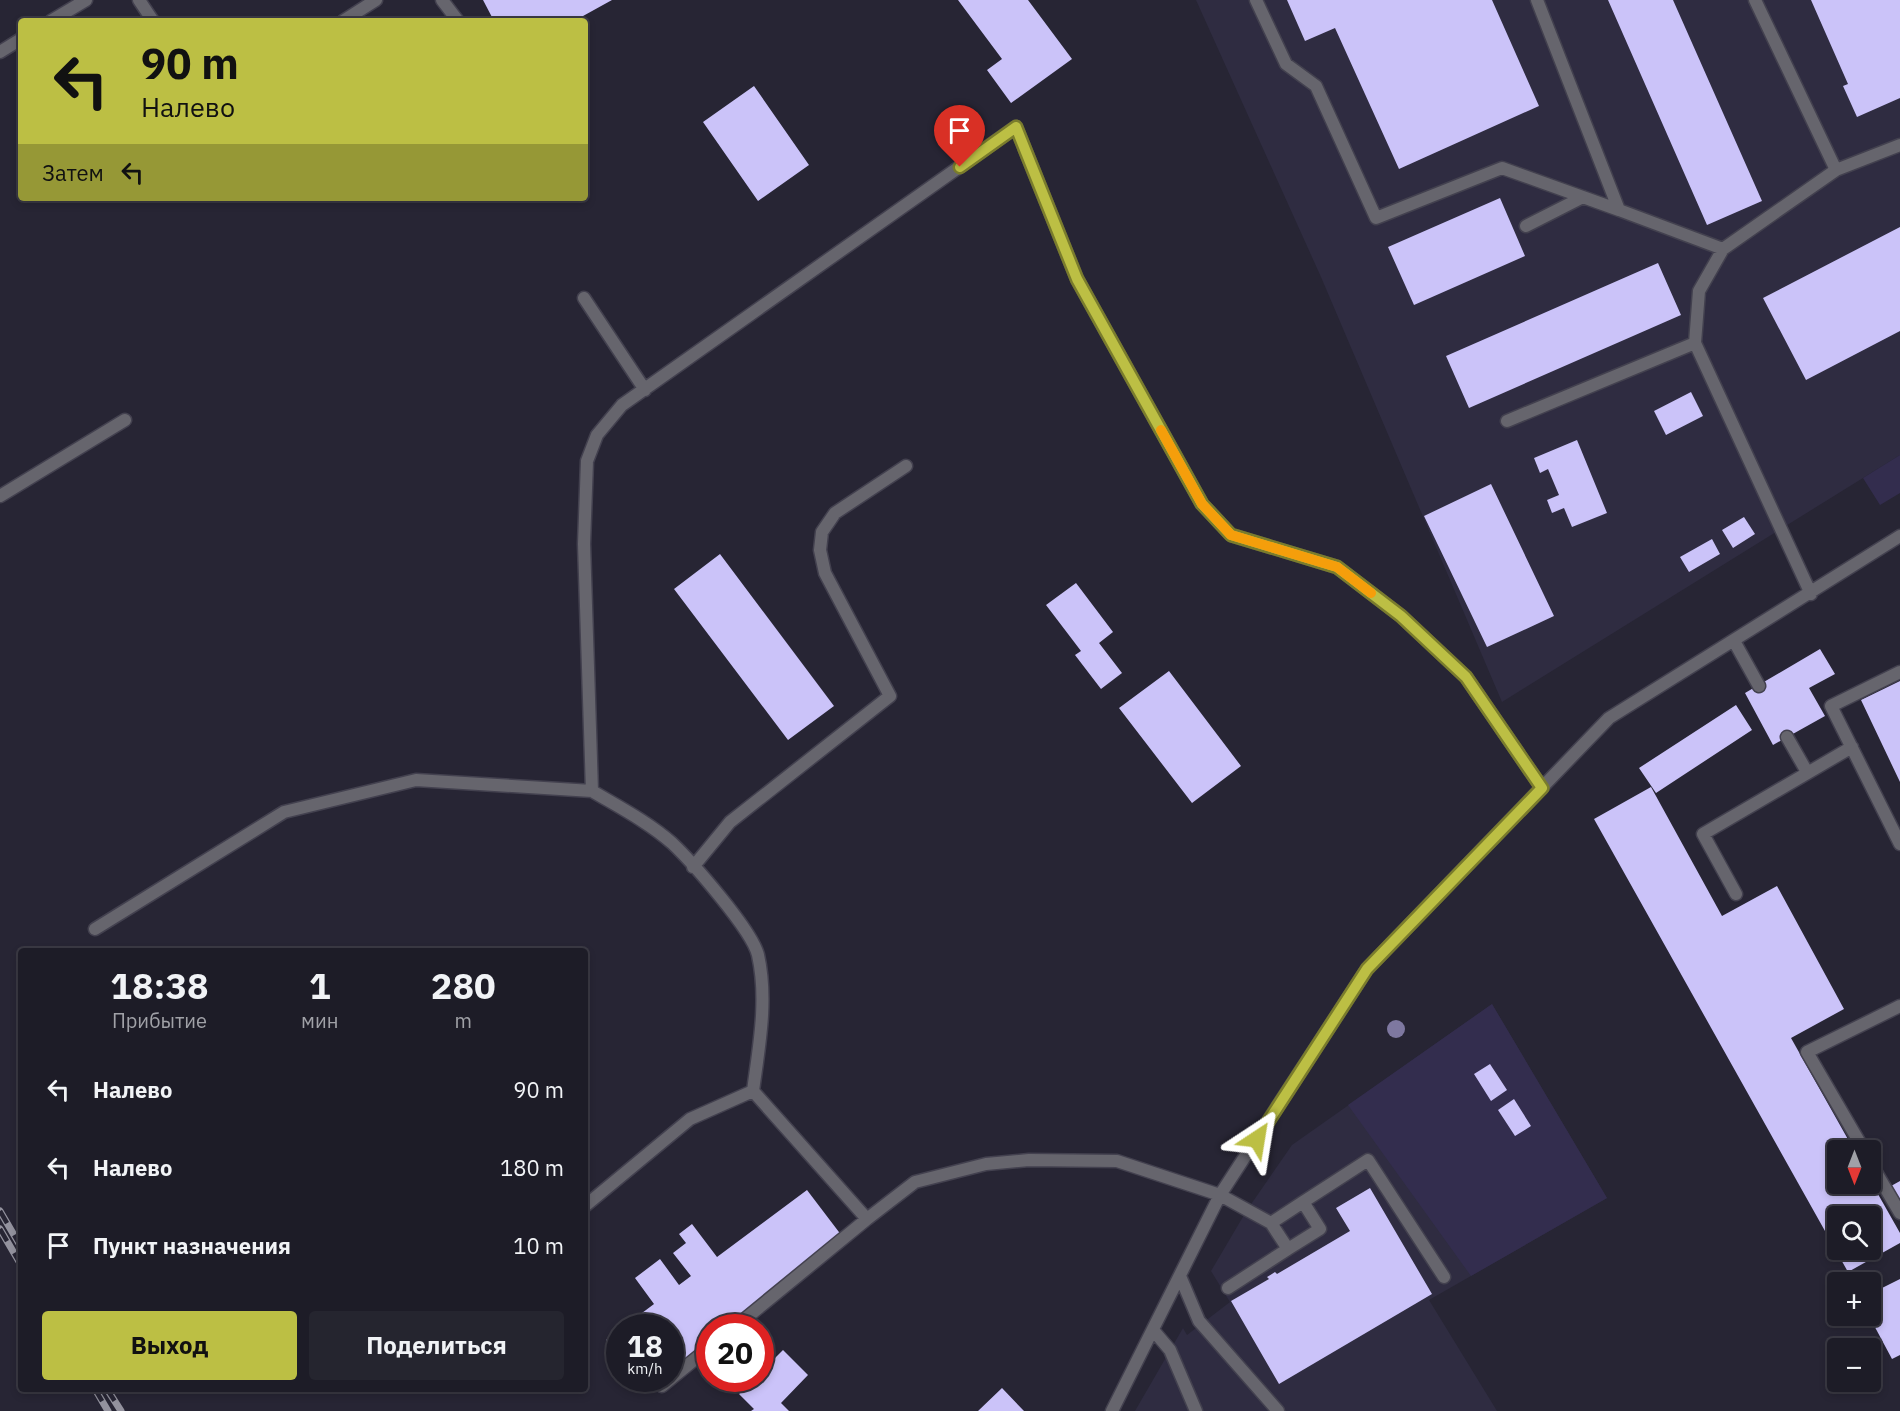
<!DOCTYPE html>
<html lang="ru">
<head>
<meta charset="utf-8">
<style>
	body { margin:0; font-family:"IBM Plex Sans",sans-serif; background:#25252f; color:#f1f3f6; height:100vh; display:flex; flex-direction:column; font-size:22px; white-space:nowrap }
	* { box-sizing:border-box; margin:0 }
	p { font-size:20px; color:#a0a1a7 }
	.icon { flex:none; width:33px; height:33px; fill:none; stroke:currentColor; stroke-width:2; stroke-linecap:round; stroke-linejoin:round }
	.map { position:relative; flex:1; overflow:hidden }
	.details { position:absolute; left:18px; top:948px; width:570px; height:444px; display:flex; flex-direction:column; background:#1d1c27; border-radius:6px; box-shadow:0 3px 9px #0003,0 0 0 2px #3b3a44 }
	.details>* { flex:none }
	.guide { position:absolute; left:18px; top:18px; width:570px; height:183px; border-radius:6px; box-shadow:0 3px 9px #0003,0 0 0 2px #3b3a44; background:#bcbf44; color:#111; overflow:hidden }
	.needle { width:39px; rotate:180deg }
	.tools { position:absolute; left:1827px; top:1140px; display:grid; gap:12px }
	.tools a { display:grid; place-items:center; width:54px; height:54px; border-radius:6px; background:#1d1c27; box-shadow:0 3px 9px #0003,0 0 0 2px #3b3a44; font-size:30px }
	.speed { position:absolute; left:606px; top:1314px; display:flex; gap:12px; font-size:30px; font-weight:700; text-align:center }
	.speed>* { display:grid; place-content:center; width:78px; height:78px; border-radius:50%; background:#1d1c27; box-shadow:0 3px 9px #0003,0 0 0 2px #3b3a44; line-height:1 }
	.speed small { font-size:15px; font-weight:400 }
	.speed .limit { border:9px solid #d22; background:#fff; color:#111 }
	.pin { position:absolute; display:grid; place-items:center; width:51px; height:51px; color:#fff; margin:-62px -26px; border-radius:50% 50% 50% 0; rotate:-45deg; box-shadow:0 0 6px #0007 }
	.pin .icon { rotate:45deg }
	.me { position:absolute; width:66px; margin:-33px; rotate:33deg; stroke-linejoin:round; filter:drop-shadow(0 0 4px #0008) }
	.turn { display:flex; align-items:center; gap:21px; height:126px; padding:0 24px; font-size:27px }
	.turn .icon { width:78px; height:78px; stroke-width:2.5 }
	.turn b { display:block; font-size:42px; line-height:51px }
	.then { display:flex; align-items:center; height:57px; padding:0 24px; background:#0003; gap:12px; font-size:22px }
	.eta { display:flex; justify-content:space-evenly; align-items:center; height:102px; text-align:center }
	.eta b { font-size:36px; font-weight:700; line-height:42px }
	.cta { display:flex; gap:12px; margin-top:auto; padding:12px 24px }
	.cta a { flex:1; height:69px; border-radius:6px; background:#bcbf44; color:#111; font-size:24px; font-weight:700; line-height:69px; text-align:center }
	.cta a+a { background:#25252f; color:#f1f3f6 }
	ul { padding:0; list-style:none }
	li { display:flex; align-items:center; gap:18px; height:78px; padding:0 24px }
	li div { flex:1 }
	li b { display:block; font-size:22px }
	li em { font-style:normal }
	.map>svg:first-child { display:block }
</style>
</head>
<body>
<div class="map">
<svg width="1900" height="1411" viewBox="0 0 1900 1411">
	<rect width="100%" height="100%" fill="#272534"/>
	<path fill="#2f2c41" d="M 1196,0 L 1900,0 L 1900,455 L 1502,702 L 1321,277 Z
		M 1492,1004 L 1607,1198 L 1429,1300 L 1497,1411 L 1135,1411 L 1183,1328 L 1187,1335 L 1230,1302 L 1211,1271 L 1247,1210 L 1292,1145 Z"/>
	<path fill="#332d4e" d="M 1900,455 L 1900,493 L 1880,505 L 1863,478 Z
		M 1492,1004 L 1607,1198 L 1471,1276 L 1348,1105 Z"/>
	<path fill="#cbc3f9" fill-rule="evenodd" d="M 483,0 L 612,0 L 574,21 L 494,21 Z
		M 958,0 L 1028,0 L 1072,59 L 1011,103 L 987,70 L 1002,59 Z
		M 1287,0 L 1492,0 L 1539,106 L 1399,169 L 1335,28 L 1305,41 Z
		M 1608,0 L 1673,0 L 1762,201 L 1707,225 Z
		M 1811,0 L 1900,0 L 1900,98 L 1857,117 L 1843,86 L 1848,84 Z
		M 754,86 L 809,165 L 758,201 L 703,122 Z
		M 1500,198 L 1525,256 L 1414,305 L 1388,247 Z
		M 1900,227 L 1900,331 L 1806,380 L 1763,298 Z
		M 1658,263 L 1681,315 L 1469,408 L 1446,356 Z
		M 1691,392 L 1703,416 L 1666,435 L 1654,411 Z
		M 1577,440 L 1607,513 L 1572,527 L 1564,508 L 1552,513 L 1547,500 L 1559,495 L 1548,469 L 1540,473 L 1534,458 Z
		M 1491,484 L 1554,616 L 1487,647 L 1424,516 Z
		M 1744,517 L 1755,534 L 1733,548 L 1722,530 Z
		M 1712,539 L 1720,554 L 1689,572 L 1680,557 Z
		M 720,554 L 834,706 L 788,740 L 674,589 Z
		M 1076,583 L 1113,632 L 1099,643 L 1122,673 L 1101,689 L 1075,655 L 1081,651 L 1046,605 Z
		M 1820,649 L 1835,674 L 1809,688 L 1825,716 L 1773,745 L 1745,693 Z
		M 1169,671 L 1241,766 L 1192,803 L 1119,708 Z
		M 1900,681 L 1900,782 L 1861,700 Z
		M 1736,705 L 1752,730 L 1656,793 L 1639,768 Z
		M 1651,787 L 1722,916 L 1777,886 L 1844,1009 L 1791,1038 L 1854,1150 L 1838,1150 L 1838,1184 L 1870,1184 L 1870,1180 L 1900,1233 L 1900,1243 L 1848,1272 L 1594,819 ZM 1838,1216 L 1870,1216 L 1870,1250 L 1838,1250 Z
		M 1490,1064 L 1507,1090 L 1491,1101 L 1474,1074 Z
		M 1514,1099 L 1531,1126 L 1515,1136 L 1498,1110 Z
		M 1900,1181 L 1900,1202 L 1891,1186 Z
		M 1370,1188 L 1432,1294 L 1279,1384 L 1231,1301 L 1269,1279 L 1267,1277 L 1275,1272 L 1277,1274 L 1350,1231 L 1336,1208 Z
		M 807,1190 L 845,1240 L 729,1328 L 710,1328 L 710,1342 L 670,1371 L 670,1328 L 622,1328 L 654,1304 L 635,1278 L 660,1259 L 679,1285 L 691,1276 L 673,1253 L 686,1243 L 679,1234 L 692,1224 L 717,1257 Z
		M 1900,1279 L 1900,1355 L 1892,1359 L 1869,1316 L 1870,1294 Z
		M 620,1329 L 620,1359 L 606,1340 Z
		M 783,1350 L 808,1375 L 781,1403 L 789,1411 L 751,1411 L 754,1409 L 739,1394 L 755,1378 L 760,1378 L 760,1373 Z
		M 634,1378 L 660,1378 L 644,1391 Z
		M 1002,1388 L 1024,1411 L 978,1411 Z"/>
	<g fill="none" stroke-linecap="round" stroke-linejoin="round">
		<defs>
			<path id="lane" d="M 139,0 L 153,21
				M 442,0 L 458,21
				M 1256,0 L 1286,64 L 1316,86 L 1376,218 L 1502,168 L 1619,210
				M 1537,0 L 1619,210 L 1723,249
				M 1755,0 L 1836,170 L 1723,249 L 1699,291 L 1695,343 L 1811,594
				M 51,21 L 86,0
				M 343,21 L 376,0
				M 0,52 L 21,39
				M 1836,170 L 1900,145
				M 1526,226 L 1583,197
				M 584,298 L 645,390
				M 1507,421 L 1695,343
				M 0,496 L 125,420
				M 1734,641 L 1759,686
				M 1900,672 L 1831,706 L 1900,844
				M 1787,737 L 1807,772
				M 693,867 L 730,822 L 890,696 L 825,573 L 820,550 L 822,532 L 835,513 L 906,466
				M 1736,894 L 1703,834 L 1852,747
				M 95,929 L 284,812 L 416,780 L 592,791
				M 1864,1150 L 1807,1052 L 1900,1006
				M 1870,1162 L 1900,1213
				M 585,1206 L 690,1119 L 753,1091
				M 1271,1223 L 1303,1202
				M 1180,1276 L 1199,1321 L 1278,1411
				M 1444,1277 L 1368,1160 L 1303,1202 L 1320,1229 L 1288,1249 L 1271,1223 L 1220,1195 L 1117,1161 L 1029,1160 L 986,1164 L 915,1182 L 867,1219 L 753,1091 C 759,1046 768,1000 758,955 C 752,930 692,862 672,843 C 648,822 619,807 592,791 L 584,544 L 587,461 L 597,435 L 622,405 L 1016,127 L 1077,279 L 1202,504 L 1231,535 L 1337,567 L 1401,616 L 1466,677 L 1542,788
				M 1228,1288 L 1288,1249
				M 734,1328 L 867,1219
				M 1153,1330 L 1170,1350 L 1196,1411
				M 662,1386 L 710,1347
				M 1112,1411 L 1220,1195 L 1367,969 L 1609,718 L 1900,536"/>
		</defs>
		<use href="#lane" stroke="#43414f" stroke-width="15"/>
		<use href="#lane" stroke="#66656d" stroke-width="12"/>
		<defs>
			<path id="rail" d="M 0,1211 L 21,1247
				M 0,1229 L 21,1265
				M 95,1389 L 108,1411
				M 107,1389 L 121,1411"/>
		</defs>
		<use href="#rail" stroke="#93929e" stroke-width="7"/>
		<use href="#rail" stroke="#272534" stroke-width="4.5" stroke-dasharray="14" stroke-linecap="butt"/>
	</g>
	<circle fill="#7e78a0" cx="1396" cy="1029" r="9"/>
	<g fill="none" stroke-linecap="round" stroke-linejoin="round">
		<defs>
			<path id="route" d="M 960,167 L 1016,127 L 1077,279 L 1202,504 L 1231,535 L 1337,567 L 1401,616 L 1466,677 L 1542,788 L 1367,969 L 1257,1139"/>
		</defs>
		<use href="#route" stroke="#7a7c2c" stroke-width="15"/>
		<use href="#route" stroke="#bcbf44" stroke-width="10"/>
		<path stroke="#f59e0b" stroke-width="10" d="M 1161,430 L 1202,504 L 1231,535 L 1337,567 L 1371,593"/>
	</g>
</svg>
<div class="tools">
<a><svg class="needle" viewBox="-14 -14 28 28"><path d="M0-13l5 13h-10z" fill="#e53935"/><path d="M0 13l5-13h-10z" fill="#a0a1a7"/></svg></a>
<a><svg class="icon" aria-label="search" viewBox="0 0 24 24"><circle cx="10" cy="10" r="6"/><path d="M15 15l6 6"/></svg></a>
<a>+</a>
<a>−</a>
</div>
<div class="speed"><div>18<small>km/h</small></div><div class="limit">20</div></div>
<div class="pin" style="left:960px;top:167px;background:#d93025"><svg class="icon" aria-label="arrive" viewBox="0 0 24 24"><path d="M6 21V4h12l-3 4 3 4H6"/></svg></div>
<svg class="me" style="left:1257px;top:1139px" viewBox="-20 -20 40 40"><path d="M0-17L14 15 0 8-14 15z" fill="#bcbf44" stroke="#fff" stroke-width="4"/></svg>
<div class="guide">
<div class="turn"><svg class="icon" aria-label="left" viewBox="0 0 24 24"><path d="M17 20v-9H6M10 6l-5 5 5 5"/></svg><div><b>90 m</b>Налево</div></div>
<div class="then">Затем<svg class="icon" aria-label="left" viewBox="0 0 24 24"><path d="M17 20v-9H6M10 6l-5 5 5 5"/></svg></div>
</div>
<section class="details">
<div class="eta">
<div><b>18:38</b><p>Прибытие</p></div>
<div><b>1</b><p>мин</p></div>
<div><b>280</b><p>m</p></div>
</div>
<ul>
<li><svg class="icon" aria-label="left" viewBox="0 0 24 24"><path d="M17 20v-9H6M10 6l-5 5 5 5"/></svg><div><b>Налево</b></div><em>90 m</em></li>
<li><svg class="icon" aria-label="left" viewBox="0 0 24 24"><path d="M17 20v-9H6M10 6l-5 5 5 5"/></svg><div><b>Налево</b></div><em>180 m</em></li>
<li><svg class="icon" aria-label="arrive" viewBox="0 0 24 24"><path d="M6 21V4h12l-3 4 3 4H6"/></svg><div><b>Пункт назначения</b></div><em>10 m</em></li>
</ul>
<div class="cta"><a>Выход</a><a>Поделиться</a></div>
</section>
</div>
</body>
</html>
